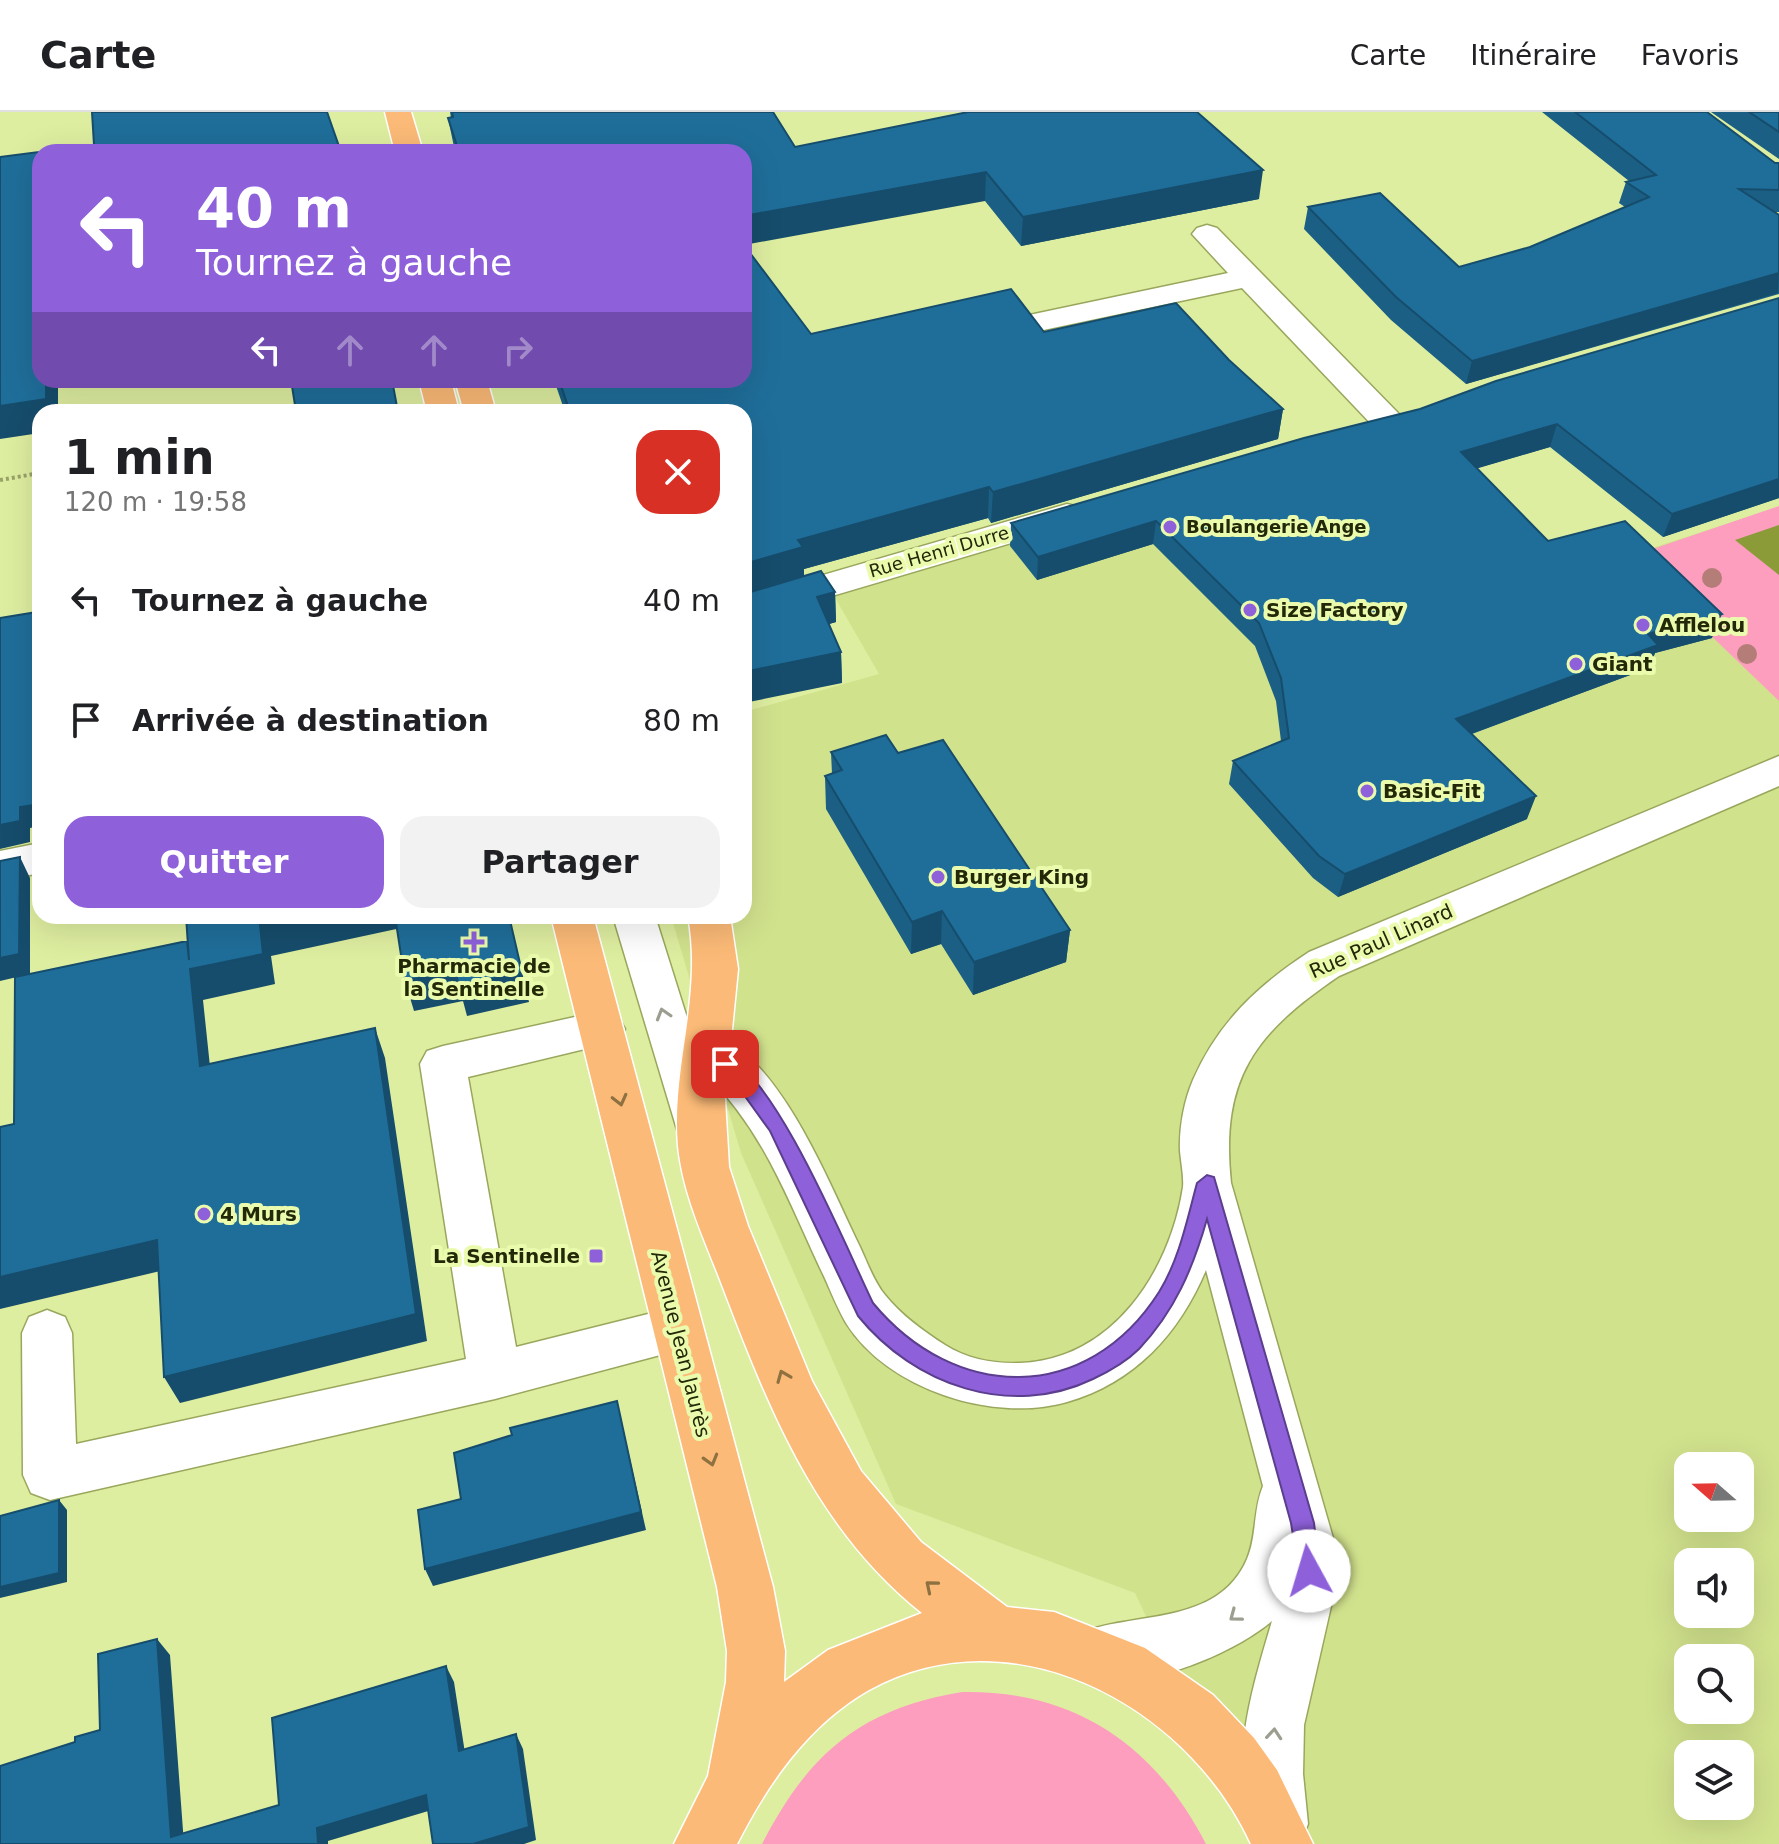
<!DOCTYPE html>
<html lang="fr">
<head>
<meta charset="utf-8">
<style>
	body { margin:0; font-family:"DejaVu Sans",sans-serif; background:#f2f2f2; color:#202124; height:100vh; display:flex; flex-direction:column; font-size:30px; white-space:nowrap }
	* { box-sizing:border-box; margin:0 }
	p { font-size:26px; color:#757577 }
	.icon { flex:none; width:44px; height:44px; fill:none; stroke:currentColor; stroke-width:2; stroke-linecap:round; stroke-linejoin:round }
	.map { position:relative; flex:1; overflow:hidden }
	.drawer { position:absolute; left:32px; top:292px; width:720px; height:520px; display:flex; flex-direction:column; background:#fff; border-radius:24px; box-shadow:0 8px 32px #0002 }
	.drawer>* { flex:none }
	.hud { position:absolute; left:32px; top:32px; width:720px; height:244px; border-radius:24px; box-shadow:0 8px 32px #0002; background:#8e60da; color:#fff; overflow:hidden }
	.needle { width:52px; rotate:290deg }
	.controls { position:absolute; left:1674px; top:1340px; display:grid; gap:16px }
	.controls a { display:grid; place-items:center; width:80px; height:80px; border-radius:16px; background:#fff; box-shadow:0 8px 32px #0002; font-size:40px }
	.pin { position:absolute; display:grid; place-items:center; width:68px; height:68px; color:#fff; margin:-34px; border-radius:16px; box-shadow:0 4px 12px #0006 }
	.me { position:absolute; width:88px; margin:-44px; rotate:354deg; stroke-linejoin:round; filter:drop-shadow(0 0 6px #0008) }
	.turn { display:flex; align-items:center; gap:28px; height:168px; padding:0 32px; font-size:36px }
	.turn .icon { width:104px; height:104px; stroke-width:2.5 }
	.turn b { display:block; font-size:56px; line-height:68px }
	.lanes { display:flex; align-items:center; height:76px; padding:0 32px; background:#0003; justify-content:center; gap:40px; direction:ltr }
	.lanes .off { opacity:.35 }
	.round { display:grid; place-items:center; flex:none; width:84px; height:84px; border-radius:24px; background:#f2f2f2 }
	.headline { display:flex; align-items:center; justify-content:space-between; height:136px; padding:0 32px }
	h1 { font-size:48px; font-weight:800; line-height:60px }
	.button { display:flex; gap:16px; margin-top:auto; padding:16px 32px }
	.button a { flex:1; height:92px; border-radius:24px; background:#8e60da; color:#fff; font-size:32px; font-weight:800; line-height:92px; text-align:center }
	.button a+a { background:#f2f2f2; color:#202124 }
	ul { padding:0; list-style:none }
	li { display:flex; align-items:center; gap:24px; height:120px; padding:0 32px }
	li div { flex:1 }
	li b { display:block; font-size:30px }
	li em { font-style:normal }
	header { display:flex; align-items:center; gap:48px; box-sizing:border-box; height:112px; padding:0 40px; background:#fff; border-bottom:2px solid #e0e0e0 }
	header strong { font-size:38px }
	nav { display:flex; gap:44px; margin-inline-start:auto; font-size:28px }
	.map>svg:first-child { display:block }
</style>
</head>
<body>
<header>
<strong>Carte</strong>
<nav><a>Carte</a><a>Itinéraire</a><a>Favoris</a></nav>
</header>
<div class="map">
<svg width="1779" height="1732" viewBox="0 0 1779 1732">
	<rect width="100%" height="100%" fill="#deeea0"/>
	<path fill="#d1e28d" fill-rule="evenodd" d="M 1229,365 L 1359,497 L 1655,435 L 1779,395 L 1779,1732 L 1253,1732 L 1135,1481 L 896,1392 L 741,1041 L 671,804 L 744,804 L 744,600 L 879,562 L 834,484 ZM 1688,1354 L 1740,1354 L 1740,1406 L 1688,1406 ZM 1688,1450 L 1740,1450 L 1740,1502 L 1688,1502 ZM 1688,1546 L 1740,1546 L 1740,1598 L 1688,1598 ZM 1688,1642 L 1740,1642 L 1740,1694 L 1688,1694 Z"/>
	<path fill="#fd9ebf" d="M 1779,394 L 1779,589 L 1629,445 Z
		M 962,1580 C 1074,1578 1155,1633 1206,1732 L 762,1732 C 809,1641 860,1597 962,1580 Z"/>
	<path fill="#8a9b38" d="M 1779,413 L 1779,463 L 1735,428 Z"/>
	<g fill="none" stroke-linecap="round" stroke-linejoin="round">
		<defs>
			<path id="minor" d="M 1207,113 L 1217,116 L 1399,302 L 1404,309 L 1399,316 L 1387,319 L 1375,316 L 1242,176 L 1034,220 L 1023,218 L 1018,211 L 1023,204 L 1034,202 L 1228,161 L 1192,122 L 1197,116 Z
				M 1067,392 L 1079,395 L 1084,403 L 1079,411 L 744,510 L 744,486 Z
				M 1779,644 L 1779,674 L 1339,864 C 1255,921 1220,966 1231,1071 L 1335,1433 L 1332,1490 L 1304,1613 L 1303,1662 L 1308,1712 L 1300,1732 L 1256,1732 C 1226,1659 1251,1580 1272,1509 C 1229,1545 1131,1585 1077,1562 L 1068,1542 L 1077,1522 C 1132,1499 1218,1515 1247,1447 C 1257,1424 1253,1398 1263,1374 L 1206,1158 C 1179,1222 1134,1271 1067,1290 C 994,1311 888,1278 846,1211 C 836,1194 829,1174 820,1156 C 786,1083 763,1018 704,960 L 721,1017 L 715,1031 L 698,1036 L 681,1031 L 613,804 L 655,804 L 694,928 L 711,921 C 780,944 829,1072 860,1135 C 867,1150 874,1170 885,1183 C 901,1203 923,1219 945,1233 C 967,1247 995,1252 1020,1251 C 1112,1248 1170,1160 1183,1075 C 1184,1064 1181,1051 1180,1039 C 1179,1016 1184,989 1193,968 C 1218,911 1257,874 1309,840 Z
				M 40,731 L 40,761 L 0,769 L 0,739 Z
				M 602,899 L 618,905 L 625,917 L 618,929 L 468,965 L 516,1235 L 676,1195 L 694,1202 L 701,1218 L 694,1234 L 495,1287 L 50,1388 L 31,1381 L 23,1363 L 22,1221 L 29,1205 L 47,1198 L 65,1205 L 72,1221 L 76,1332 L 466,1247 L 420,952 L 427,939 L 443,934 Z"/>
			<path id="major" d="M 385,0 L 411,0 L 423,40 L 395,40 Z
				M 419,268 L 451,268 L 459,300 L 427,300 Z
				M 455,268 L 487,268 L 496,300 L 464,300 Z
				M 551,804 L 593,804 L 773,1475 L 785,1539 L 784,1570 L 828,1538 L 922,1501 C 816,1417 769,1296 722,1173 C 705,1128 683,1083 678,1034 C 671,955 703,885 688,804 L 730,804 L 738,857 L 725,988 L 729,1055 L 748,1114 L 812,1269 L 861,1359 L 921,1430 L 1007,1495 L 1054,1500 L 1145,1536 L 1213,1583 L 1254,1626 L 1277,1658 L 1313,1732 L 1251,1732 C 1188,1594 1013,1498 869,1578 C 808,1613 768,1671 737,1732 L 674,1732 L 708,1664 L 726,1570 L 727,1539 L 717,1475 Z"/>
		</defs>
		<use href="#minor" stroke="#99a75d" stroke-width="3"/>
		<use href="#major" stroke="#fff" stroke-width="3"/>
		<path stroke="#97a367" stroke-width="4" stroke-dasharray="3 3" stroke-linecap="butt" d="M 0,368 L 40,361"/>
		<use href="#minor" fill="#fff" fill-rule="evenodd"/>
		<use href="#major" fill="#fbba77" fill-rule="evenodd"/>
	</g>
	<g fill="#b47d77">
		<circle cx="1712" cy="466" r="10"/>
		<circle cx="1747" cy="542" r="10"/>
	</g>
	<path fill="#1b5f84" d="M 450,0 L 773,0 L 795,35 L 1259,87 L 1021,134 L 985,89 L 744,40 L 455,40 L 448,6 L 451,6 Z
		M 1542,0 L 1707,0 L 1775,51 L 1779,51 L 1779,100 L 1775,100 L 1779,103 L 1779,182 L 1466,272 L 1391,208 L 1304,117 L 1308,95 L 1459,155 L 1530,135 L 1625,95 L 1619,91 L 1626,70 L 1629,69 Z
		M 1711,0 L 1779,0 L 1779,47 Z
		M 1779,186 L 1779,386 L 1663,425 L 1550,335 L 1477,356 L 1548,429 L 1712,526 L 1655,541 L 1649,556 L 1472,622 L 1527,707 L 1338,785 L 1313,766 L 1229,672 L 1233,649 L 1281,629 L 1276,589 L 1255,534 L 1153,432 L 1037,468 L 1010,434 L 1011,411 L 1420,297 Z
		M 1044,220 L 1229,248 L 1283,297 L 1278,327 L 991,411 L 988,406 L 804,457 L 804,464 L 835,480 L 836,510 L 829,512 L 841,540 L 842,571 L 744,300 L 565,300 L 554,268 L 744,268 L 811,222 Z
		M 831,640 L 898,641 L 1070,818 L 1066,850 L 973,883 L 941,832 L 911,842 L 826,697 L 825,664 L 832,662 Z"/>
	<path fill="#164d6c" d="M 1263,58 L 1259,87 L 1021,134 L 1023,105 Z
		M 986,60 L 985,89 L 744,133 L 744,104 Z
		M 1779,161 L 1778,181 L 1466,272 L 1472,249 Z
		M 46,268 L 58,268 L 58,300 L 40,300 L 40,321 L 0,327 L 0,294 Z
		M 1283,297 L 1278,327 L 991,411 L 993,380 Z
		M 1557,312 L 1550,335 L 1455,363 L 1461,340 Z
		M 1779,367 L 1779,386 L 1663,425 L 1672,402 Z
		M 989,375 L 988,406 L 804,457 L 804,465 L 744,483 L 744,452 L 798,428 Z
		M 1156,409 L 1153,432 L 1037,468 L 1038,445 Z
		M 835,480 L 836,510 L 819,515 L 817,485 Z
		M 37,500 L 40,507 L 40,619 L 39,616 Z
		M 1722,502 L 1712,526 L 1655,541 L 1649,556 L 1449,630 L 1456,607 L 1648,522 Z
		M 841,540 L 842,571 L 744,591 L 744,560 Z
		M 1536,684 L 1527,707 L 1338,785 L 1345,762 Z
		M 40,692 L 40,714 L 30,716 L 30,730 L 0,737 L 0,713 L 20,695 Z
		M 20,745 L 30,766 L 30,862 L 0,869 L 0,846 Z
		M 942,799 L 941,832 L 911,842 L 912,810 Z
		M 304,804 L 398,804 L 401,816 L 271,844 L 275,872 L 203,888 L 213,983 L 200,954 L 190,857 L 260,813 Z
		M 509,804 L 529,890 L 467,904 L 459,874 Z
		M 1070,818 L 1066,850 L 973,883 L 974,850 Z
		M 455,858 L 463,889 L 414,899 L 405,869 Z
		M 375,916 L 385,946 L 427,1229 L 180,1291 L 164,1265 Z
		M 157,1128 L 173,1156 L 0,1197 L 0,1165 Z
		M 617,1289 L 646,1418 L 433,1474 L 425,1457 Z
		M 59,1388 L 67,1398 L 67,1470 L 0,1486 L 0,1475 Z
		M 157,1527 L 170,1543 L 184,1732 L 171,1725 Z
		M 446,1554 L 454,1570 L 467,1654 L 459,1639 Z
		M 516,1622 L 523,1637 L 536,1728 L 524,1732 L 473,1732 Z
		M 426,1683 L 435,1697 L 328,1729 L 328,1732 L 318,1732 L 317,1716 Z"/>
	<path fill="#1f6e9a" stroke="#164d6c" stroke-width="2" d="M 92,0 L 327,0 L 341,40 L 40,40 L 40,268 L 46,268 L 46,287 L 0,294 L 0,45 L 94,33 Z
		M 452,0 L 773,0 L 795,35 L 968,0 L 1197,0 L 1263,58 L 1023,105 L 986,60 L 744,104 L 744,40 L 459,40 L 448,6 L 453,5 Z
		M 1575,0 L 1707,0 L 1775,51 L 1779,51 L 1779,78 L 1739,77 L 1779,103 L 1779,161 L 1472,249 L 1396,185 L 1308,95 L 1380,81 L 1459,155 L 1530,135 L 1649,85 L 1626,70 L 1656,63 Z
		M 1749,0 L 1779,0 L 1779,20 Z
		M 744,133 L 811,222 L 1011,177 L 1044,220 L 1176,191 L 1229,248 L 1283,297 L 993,380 L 989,375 L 798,428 L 803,435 L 744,452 L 744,300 L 570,300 L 559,268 L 744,268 Z
		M 1779,186 L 1779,367 L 1672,402 L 1557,312 L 1461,340 L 1548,429 L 1625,409 L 1722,502 L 1648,522 L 1658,533 L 1456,607 L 1536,684 L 1345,762 L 1319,744 L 1233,649 L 1289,626 L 1281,566 L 1259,511 L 1156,409 L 1038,445 L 1011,411 L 1304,326 L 1420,297 L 1496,269 Z
		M 291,268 L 392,268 L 398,300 L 255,300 L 295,293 Z
		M 821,459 L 835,480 L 817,485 L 841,540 L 744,560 L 744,482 Z
		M 37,500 L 39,616 L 40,616 L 40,692 L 20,695 L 20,709 L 0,713 L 0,506 Z
		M 886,623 L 898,641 L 943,628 L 1070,818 L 974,850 L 942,799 L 912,810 L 825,664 L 842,658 L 831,640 Z
		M 20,745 L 19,842 L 0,846 L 0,749 Z
		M 186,804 L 304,804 L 260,813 L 263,842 L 190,857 L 200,954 L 375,916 L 416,1202 L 164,1265 L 157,1128 L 0,1165 L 0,1015 L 14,1012 L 15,865 L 187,829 L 189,848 Z
		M 395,804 L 509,804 L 522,860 L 459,874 L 455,858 L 405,869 Z
		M 617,1289 L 641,1400 L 425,1457 L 418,1398 L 461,1387 L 454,1341 L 512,1323 L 510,1316 Z
		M 59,1388 L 59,1461 L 0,1475 L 0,1404 Z
		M 157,1527 L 171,1725 L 279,1693 L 272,1606 L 446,1554 L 459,1639 L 516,1622 L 529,1715 L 473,1732 L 433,1732 L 426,1683 L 317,1716 L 318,1732 L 0,1732 L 0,1654 L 75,1630 L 75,1625 L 100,1618 L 98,1542 Z"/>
	<defs><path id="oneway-chevron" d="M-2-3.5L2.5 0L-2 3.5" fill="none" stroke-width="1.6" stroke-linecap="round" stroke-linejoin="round" transform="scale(2)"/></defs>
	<g stroke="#9c9e90">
		<use href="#oneway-chevron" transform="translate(663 902) rotate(-107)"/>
		<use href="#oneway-chevron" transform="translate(1235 1504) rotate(143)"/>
		<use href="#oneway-chevron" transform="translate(1274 1622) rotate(-85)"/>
	</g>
	<g stroke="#8e7140">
		<use href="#oneway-chevron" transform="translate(620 988) rotate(76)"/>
		<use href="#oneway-chevron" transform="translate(783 1264) rotate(-112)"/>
		<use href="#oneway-chevron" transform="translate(711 1348) rotate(74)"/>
		<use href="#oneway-chevron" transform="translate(931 1474) rotate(-140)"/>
	</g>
	<path fill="#8e60da" stroke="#5c3e8e" stroke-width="2" d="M 725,944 C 775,961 848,1140 873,1191 C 955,1290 1087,1293 1159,1180 C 1179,1148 1187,1108 1197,1071 L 1207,1063 L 1214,1065 L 1314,1411 L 1320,1459 L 1317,1467 L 1309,1470 L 1300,1467 L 1291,1411 L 1207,1107 C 1193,1156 1175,1199 1139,1237 C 1126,1250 1110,1259 1093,1267 C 1010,1307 914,1273 858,1204 L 770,1019 L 744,983 L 716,952 Z"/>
	<g fill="#8e60da" stroke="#ebfbad" stroke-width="3">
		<circle cx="1170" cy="415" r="8"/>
		<circle cx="1250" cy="498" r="8"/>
		<circle cx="1643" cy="513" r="8"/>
		<circle cx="1576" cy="552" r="8"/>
		<circle cx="1367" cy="679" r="8"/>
		<circle cx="938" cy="765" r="8"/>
		<path d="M470 818h8v8h8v8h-8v8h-8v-8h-8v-8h8z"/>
		<circle cx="204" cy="1102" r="8"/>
		<rect x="588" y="1136" width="16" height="16" rx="4"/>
	</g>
	<g text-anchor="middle" stroke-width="8" stroke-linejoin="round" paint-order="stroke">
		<g font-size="18" font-weight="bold" fill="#222808" stroke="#ebfbad" text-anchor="start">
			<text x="1186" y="421">Boulangerie Ange</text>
		</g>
		<g font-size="18" fill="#222808" stroke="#ebfbad">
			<text transform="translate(939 440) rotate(-16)" y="6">Rue Henri Durre</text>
		</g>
		<g font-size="20" font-weight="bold" fill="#222808" stroke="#ebfbad" text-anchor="start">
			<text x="1266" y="505">Size Factory</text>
			<text x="1659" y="520">Afflelou</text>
			<text x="1592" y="559">Giant</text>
			<text x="1383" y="686">Basic-Fit</text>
			<text x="954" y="772">Burger King</text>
			<text x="474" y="861" text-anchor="middle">Pharmacie de<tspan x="474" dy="23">la Sentinelle</tspan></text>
			<text x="220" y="1109">4 Murs</text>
			<text x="580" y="1151" text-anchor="end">La Sentinelle</text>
		</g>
		<g font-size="20" fill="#222808" stroke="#ebfbad">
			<text transform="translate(1381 829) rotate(-24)" y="7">Rue Paul Linard</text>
			<text transform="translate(681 1232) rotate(76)" y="7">Avenue Jean Jaurès</text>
		</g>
	</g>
</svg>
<div class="controls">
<a><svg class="needle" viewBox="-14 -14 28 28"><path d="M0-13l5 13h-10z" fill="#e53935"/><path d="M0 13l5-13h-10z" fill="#757577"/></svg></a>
<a><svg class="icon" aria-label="sound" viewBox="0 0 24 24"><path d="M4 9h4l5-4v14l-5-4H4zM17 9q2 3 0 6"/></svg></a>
<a><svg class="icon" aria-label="search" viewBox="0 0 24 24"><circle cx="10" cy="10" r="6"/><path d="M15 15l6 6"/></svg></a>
<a><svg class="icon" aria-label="layers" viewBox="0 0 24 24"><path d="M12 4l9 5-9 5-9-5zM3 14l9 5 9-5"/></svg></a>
</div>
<div class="pin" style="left:725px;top:952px;background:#d93025"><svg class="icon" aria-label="arrive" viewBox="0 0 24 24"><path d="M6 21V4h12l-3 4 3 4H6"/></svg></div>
<svg class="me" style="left:1309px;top:1459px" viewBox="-20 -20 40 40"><circle r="19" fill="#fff"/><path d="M0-13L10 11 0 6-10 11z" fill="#8e60da"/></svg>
<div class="hud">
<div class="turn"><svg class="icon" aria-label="left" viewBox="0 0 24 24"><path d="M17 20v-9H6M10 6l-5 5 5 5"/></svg><div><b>40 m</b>Tournez à gauche</div></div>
<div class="lanes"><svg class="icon" aria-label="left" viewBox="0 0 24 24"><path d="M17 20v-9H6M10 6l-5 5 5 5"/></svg><svg class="icon off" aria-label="ahead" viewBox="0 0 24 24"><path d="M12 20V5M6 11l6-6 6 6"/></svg><svg class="icon off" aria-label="ahead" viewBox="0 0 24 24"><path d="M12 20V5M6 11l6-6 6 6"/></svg><svg class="icon off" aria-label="right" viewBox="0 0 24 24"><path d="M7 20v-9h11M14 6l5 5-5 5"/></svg></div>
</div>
<section class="drawer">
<div class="headline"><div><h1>1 min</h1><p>120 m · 19:58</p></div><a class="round" style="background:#d93025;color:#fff"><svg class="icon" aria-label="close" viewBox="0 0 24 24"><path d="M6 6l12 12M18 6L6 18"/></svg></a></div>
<ul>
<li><svg class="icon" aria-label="left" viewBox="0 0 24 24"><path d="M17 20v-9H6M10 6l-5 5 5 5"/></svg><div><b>Tournez à gauche</b></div><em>40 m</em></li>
<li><svg class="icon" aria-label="arrive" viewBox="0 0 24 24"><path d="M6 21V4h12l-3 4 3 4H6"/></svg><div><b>Arrivée à destination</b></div><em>80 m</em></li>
</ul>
<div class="button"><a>Quitter</a><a>Partager</a></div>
</section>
</div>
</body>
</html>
